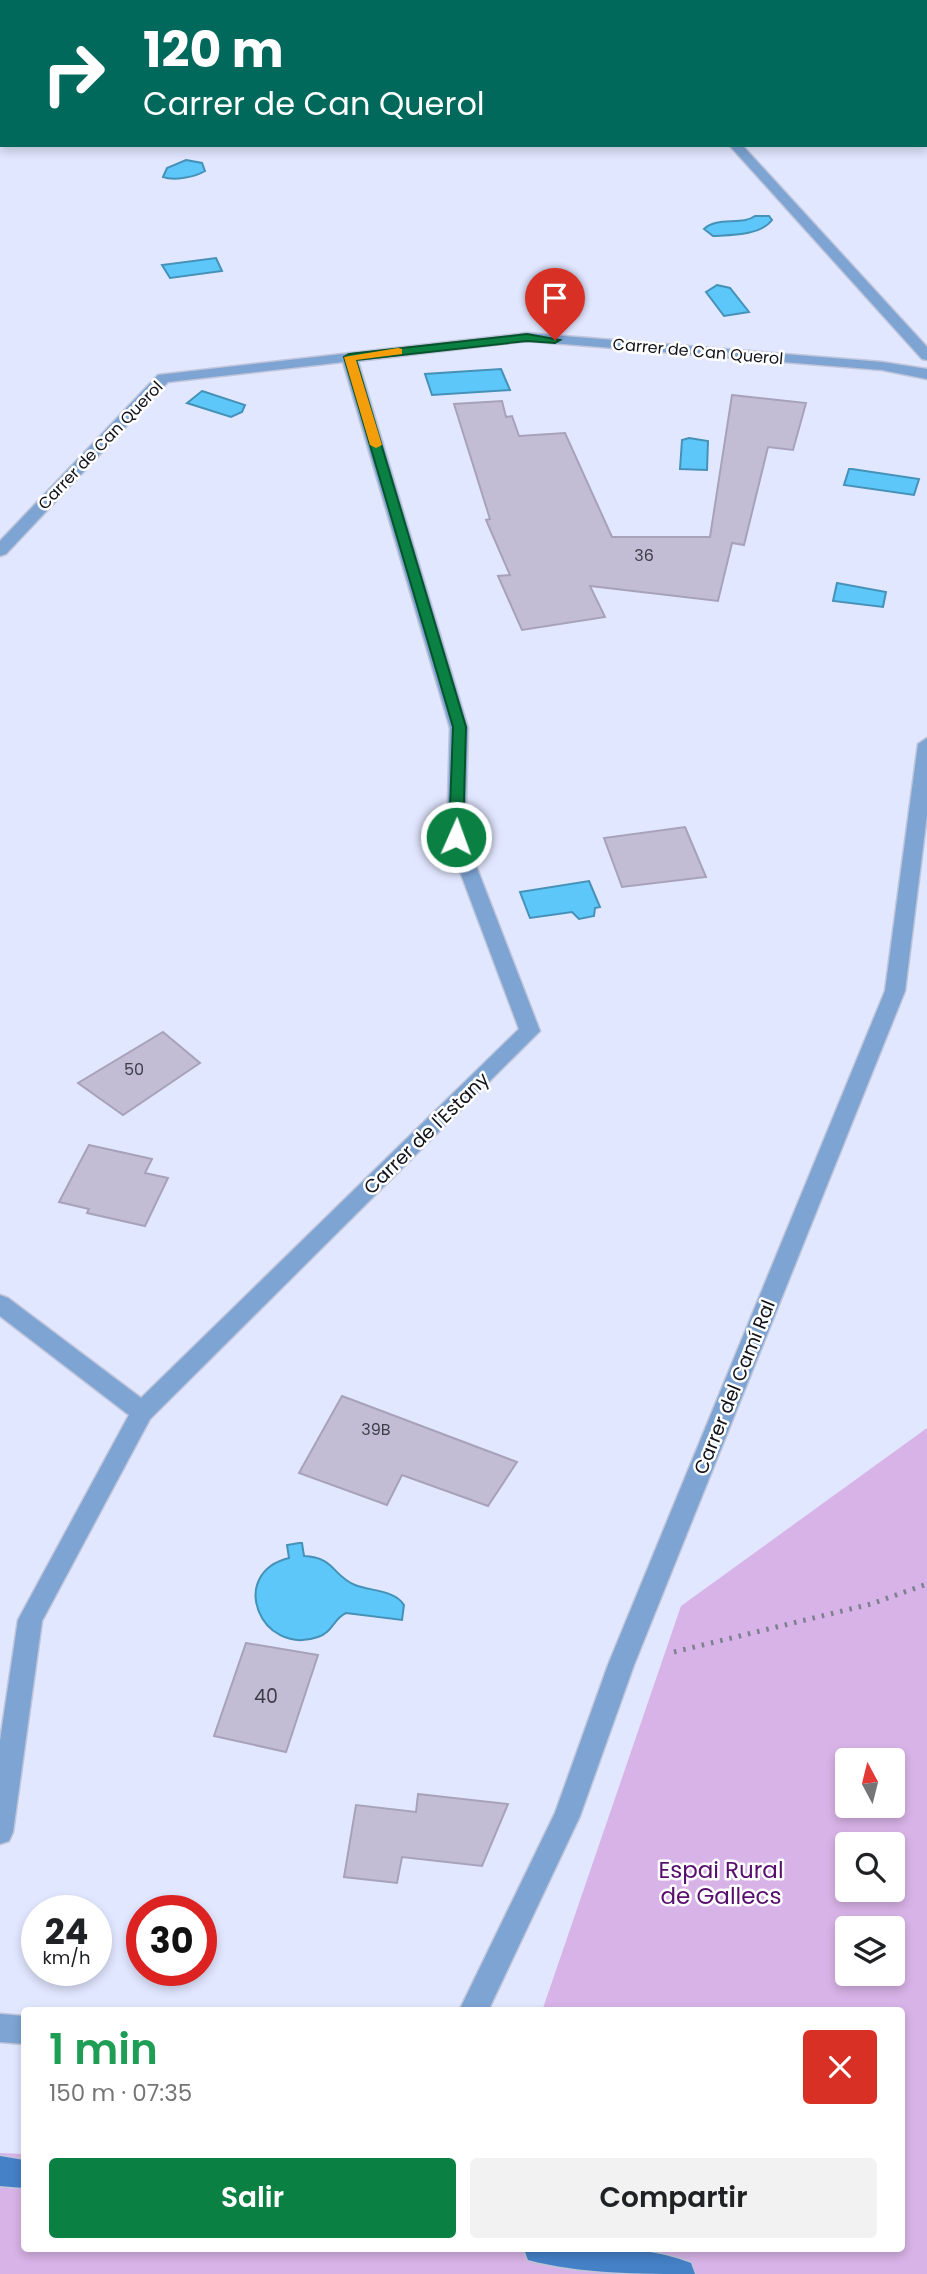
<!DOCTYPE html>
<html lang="es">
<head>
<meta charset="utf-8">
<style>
	body { margin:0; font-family:Poppins,sans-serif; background:#f2f2f2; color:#202124; height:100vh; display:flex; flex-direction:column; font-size:26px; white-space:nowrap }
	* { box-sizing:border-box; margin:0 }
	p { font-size:23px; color:#757577 }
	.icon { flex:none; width:38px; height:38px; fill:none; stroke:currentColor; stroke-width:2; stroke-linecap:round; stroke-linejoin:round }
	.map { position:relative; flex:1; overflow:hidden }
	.details { position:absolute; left:21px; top:2007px; width:884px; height:245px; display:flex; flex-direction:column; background:#fff; border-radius:7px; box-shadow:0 4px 10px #0003 }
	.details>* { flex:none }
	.banner { position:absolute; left:0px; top:0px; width:928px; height:147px; box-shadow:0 4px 10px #0003; background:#00695c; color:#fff; overflow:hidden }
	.needle { width:46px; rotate:353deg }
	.buttons { position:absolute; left:835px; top:1748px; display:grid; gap:14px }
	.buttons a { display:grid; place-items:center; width:70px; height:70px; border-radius:7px; background:#fff; box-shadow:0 4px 10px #0003; font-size:35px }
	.speed { position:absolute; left:21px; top:1895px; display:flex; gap:14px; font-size:35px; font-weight:700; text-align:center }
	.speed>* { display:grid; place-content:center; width:91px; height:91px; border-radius:50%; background:#fff; box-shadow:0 4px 10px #0003; line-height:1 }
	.speed small { font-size:18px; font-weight:400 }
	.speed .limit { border:10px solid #d22; background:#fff; color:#111 }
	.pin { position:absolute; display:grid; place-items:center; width:60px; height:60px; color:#fff; margin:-72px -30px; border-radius:50% 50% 50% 0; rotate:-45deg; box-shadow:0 0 7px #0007 }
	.pin .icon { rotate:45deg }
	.me { position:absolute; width:77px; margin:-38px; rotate:2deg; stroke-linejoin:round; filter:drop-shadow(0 0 5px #0008) }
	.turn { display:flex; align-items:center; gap:24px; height:147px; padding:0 28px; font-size:32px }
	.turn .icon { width:91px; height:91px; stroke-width:2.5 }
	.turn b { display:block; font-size:49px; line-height:60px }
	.round { display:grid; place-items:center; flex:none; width:74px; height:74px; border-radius:7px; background:#f2f2f2 }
	.head { display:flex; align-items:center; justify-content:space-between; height:119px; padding:0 28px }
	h1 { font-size:42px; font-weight:600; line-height:52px; color:#1e9e55 }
	.cta { display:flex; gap:14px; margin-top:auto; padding:14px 28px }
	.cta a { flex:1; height:80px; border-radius:7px; background:#0b8043; color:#fff; font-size:28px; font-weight:600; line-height:80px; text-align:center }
	.cta a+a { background:#f2f2f2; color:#202124 }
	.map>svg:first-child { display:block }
</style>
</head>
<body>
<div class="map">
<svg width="927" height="2274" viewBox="0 0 927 2274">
	<rect width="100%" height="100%" fill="#e1e7ff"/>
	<path fill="#d8b3e7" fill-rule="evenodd" d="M 927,1428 L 927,2274 L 0,2274 L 0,2153 L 24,2154 L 24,2249 L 901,2249 L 901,2011 L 542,2011 L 681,1606 ZM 847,1760 L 892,1760 L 892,1806 L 847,1806 ZM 847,1844 L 892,1844 L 892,1890 L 847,1890 ZM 847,1928 L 892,1928 L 892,1974 L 847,1974 Z"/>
	<path fill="#5dc7fa" stroke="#4691b7" stroke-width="2" d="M 186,160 L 202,163 L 205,171 C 195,177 174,181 163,177 L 167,168 Z
		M 755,216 L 769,216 L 772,220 C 760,236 730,235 713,236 L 704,229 C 717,216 742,226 755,216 Z
		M 216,258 L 222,271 L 170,278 L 162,265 Z
		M 717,285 L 730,288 L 749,312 L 724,316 L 706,292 Z
		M 501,369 L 510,390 L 432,395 L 425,374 Z
		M 202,391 L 245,405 L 242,412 L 231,417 L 187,403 Z
		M 689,438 L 708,441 L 707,470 L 680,469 L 682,440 Z
		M 849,469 L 852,469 L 919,479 L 914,495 L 844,485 Z
		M 837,583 L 886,592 L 883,607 L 833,601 Z
		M 589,881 L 600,907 L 595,908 L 594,916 L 579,919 L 572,912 L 530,918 L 520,892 Z
		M 299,1543 L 302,1543 L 304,1556 C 334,1557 333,1576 355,1585 C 370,1591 395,1590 404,1605 L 402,1620 L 346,1613 C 334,1618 332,1633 318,1637 C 260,1657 227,1573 289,1558 L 287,1545 Z"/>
	<path fill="#c2bdd5" stroke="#a7a2b9" stroke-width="2" d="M 732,395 L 806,403 L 793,450 L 768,447 L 744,545 L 732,543 L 718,601 L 590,586 L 605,617 L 522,630 L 498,576 L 510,575 L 486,520 L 490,519 L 454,404 L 502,401 L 506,417 L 512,416 L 519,436 L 565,433 L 612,537 L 710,537 Z
		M 685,827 L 706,877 L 622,887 L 604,838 Z
		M 163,1032 L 200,1063 L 123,1115 L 78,1083 Z
		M 89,1145 L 152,1159 L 145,1173 L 168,1178 L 145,1226 L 87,1213 L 89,1209 L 59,1202 Z
		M 342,1396 L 517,1462 L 488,1506 L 402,1475 L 387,1505 L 299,1473 Z
		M 246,1643 L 318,1655 L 286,1752 L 214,1736 Z
		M 418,1794 L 508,1804 L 482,1866 L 402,1857 L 397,1883 L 344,1877 L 356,1805 L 416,1812 Z"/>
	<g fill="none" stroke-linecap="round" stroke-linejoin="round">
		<defs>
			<path id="street" d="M 0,132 L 2,132 L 2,140 L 0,140 Z
				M 729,145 L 742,145 L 927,347 L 927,360 L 922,359 Z
				M 527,333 L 882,362 L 927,369 L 927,379 L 882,370 L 527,341 L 358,361 L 468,728 L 465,837 L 540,1031 L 150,1419 L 42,1621 L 13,1832 L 9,1841 L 0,1844 L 0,1741 L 18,1620 L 129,1415 L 0,1316 L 0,1295 L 8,1298 L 141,1398 L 519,1029 L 447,837 L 450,728 L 343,362 L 168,382 L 6,554 L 0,556 L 0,541 L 158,375 Z
				M 927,738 L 927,815 L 905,991 L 634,1665 L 580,1816 L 488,2011 L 459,2011 L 555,1813 L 608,1665 L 885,991 L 918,744 Z
				M 0,2014 L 24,2016 L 24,2044 L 0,2042 Z"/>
			<path id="secondary" d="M 0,2156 L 24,2160 L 24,2188 L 0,2186 Z
				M 524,2249 C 577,2247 641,2243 691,2263 L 695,2274 C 641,2274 580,2274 528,2260 Z"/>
		</defs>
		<use href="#street" stroke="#c0c5da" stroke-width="3"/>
		<use href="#secondary" stroke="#c0c5da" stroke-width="3"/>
		<path stroke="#7c8090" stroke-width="2.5" stroke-dasharray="1 3.5" stroke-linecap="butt" d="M 782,2 L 785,0"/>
		<path stroke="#7c8090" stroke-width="5" stroke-dasharray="2.5 7" stroke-linecap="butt" d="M 674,1652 L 871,1604 L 927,1584"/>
		<use href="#street" fill="#7da4d3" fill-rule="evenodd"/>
		<use href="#secondary" fill="#4581c7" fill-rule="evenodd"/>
	</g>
	<path fill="#0b8043" stroke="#07532c" stroke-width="2" d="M 527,334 L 560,340 L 555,343 L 527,341 L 356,360 L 466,727 L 463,837 L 456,842 L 449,837 L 453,727 L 344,357 L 349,354 Z"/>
	<path fill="#f59e0b" d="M 398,348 L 402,349 L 402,354 L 356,360 L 382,445 L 376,448 L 370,445 L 344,357 Z"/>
	<g text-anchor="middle" stroke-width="5" stroke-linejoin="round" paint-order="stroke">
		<g font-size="16" fill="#11121a" stroke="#fff">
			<text transform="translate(698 351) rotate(5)" y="6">Carrer de Can Querol</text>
			<text transform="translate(100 445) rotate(-46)" y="6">Carrer de Can Querol</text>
		</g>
		<g font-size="16" fill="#3d3d49">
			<text x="644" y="561">36</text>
			<text x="134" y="1075">50</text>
			<text x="376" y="1435">39B</text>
		</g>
		<g font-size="19" fill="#11121a" stroke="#fff">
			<text transform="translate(426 1133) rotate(-44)" y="7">Carrer de l'Estany</text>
			<text transform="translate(734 1387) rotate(-68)" y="7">Carrer del Camí Ral</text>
		</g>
		<g font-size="19" fill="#3d3d49">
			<text x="266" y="1703">40</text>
		</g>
		<g font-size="23" fill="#560f6c" stroke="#fff">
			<text x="721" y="1878">Espai Rural<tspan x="721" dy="26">de Gallecs</tspan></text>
		</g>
	</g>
</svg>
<div class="buttons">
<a><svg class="needle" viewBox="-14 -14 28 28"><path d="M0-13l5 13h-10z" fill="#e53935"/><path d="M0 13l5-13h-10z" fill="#757577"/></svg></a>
<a><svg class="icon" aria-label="search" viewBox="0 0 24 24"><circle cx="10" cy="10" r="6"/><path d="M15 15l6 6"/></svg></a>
<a><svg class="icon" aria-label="layers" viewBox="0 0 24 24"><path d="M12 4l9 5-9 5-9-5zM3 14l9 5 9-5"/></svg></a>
</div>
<div class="speed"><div>24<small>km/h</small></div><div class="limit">30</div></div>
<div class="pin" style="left:555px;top:340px;background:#d93025"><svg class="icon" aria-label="arrive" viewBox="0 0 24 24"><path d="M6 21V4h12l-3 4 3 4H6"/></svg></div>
<svg class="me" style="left:456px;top:837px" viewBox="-20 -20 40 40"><circle r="17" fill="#0b8043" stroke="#fff" stroke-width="3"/><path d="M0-11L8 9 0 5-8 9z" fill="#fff"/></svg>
<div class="banner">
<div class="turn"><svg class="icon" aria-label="right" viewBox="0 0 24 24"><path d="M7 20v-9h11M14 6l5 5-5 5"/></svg><div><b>120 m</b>Carrer de Can Querol</div></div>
</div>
<section class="details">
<div class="head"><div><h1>1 min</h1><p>150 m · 07:35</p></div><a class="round" style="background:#d93025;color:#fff"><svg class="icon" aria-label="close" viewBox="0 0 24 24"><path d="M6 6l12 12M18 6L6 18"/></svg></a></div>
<div class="cta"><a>Salir</a><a>Compartir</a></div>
</section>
</div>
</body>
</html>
